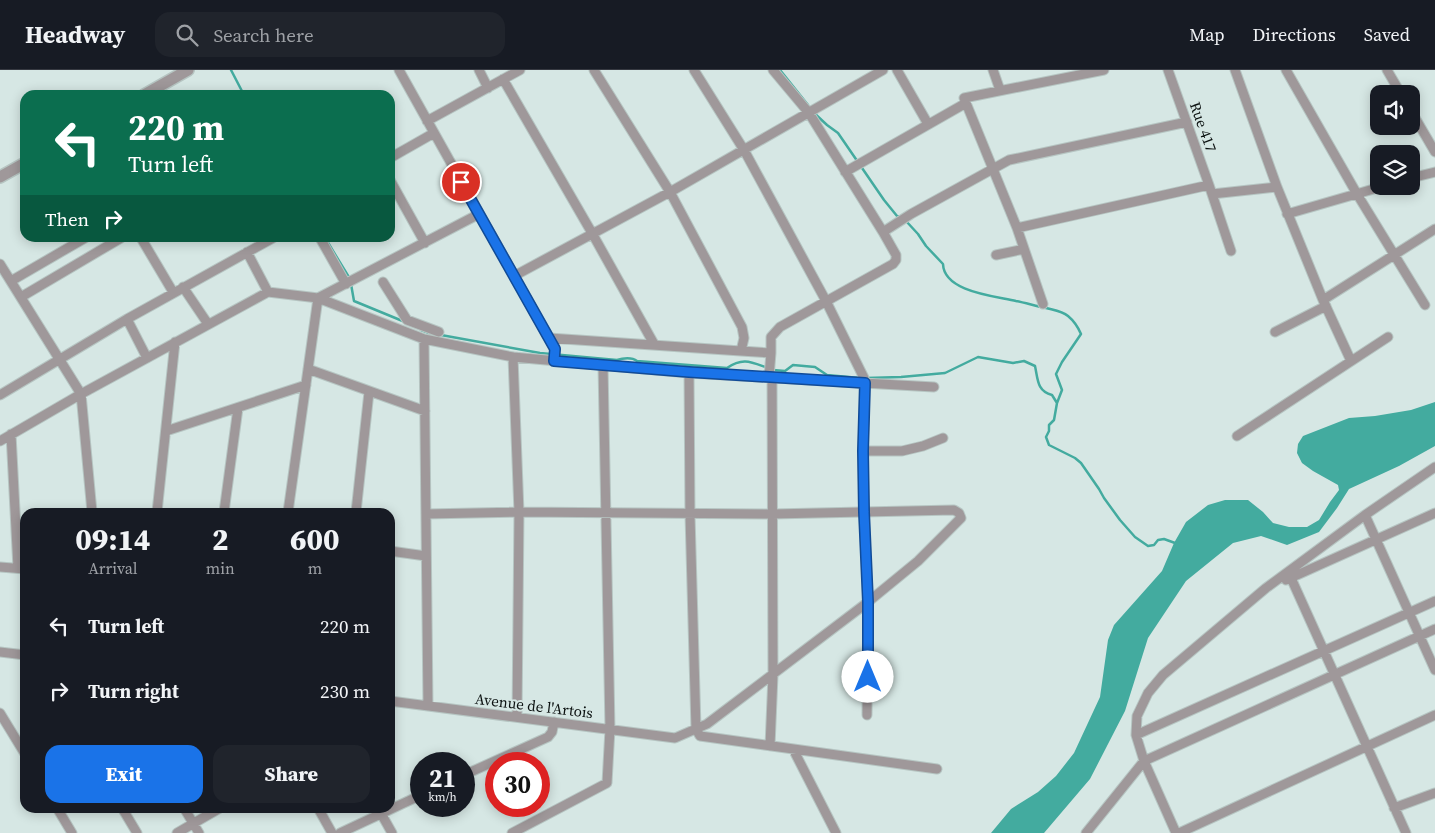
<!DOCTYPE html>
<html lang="en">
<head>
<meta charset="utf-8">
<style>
	body { margin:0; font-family:"Source Serif 4",serif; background:#20242c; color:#f1f3f6; height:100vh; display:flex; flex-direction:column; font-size:19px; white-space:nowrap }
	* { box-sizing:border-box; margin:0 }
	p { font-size:16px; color:#9ea1a6 }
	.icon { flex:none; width:28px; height:28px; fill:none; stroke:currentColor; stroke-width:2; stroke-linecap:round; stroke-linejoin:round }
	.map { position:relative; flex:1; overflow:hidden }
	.panel { position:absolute; left:20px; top:438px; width:375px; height:305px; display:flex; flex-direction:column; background:#171b24; border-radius:15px; box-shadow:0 2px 12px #0003 }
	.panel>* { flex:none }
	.top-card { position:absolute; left:20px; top:20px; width:375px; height:152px; border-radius:15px; box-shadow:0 2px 12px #0003; background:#0b6e4f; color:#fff; overflow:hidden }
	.controls { position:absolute; left:1370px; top:15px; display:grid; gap:10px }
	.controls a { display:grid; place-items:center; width:50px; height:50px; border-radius:10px; background:#171b24; box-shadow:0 2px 12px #0003; font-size:25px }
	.speed { position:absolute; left:410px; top:682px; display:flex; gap:10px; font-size:25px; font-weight:700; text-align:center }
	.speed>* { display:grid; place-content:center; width:65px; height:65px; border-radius:50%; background:#171b24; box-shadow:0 2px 12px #0003; line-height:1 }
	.speed small { font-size:12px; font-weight:400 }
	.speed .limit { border:8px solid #d22; background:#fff; color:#111 }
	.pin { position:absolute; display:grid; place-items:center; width:42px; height:42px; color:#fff; margin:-21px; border:2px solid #fff; border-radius:50%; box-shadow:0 1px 5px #0007 }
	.me { position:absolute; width:55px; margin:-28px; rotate:0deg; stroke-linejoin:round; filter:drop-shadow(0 0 4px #0008) }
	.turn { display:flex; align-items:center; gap:18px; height:105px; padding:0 25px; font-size:22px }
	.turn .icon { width:65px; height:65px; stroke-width:2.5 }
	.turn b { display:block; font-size:35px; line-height:42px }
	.then { display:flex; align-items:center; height:48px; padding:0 25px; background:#0003; gap:10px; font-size:19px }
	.eta { display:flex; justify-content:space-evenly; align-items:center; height:85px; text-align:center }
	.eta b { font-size:30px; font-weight:800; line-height:35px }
	.button { display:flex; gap:10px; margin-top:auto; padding:10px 25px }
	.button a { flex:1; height:58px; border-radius:15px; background:#1a73e8; color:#fff; font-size:20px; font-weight:800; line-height:58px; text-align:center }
	.button a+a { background:#20242c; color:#f1f3f6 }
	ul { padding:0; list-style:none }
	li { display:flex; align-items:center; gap:15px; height:65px; padding:0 25px }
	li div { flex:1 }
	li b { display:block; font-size:19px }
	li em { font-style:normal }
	header { display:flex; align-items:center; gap:30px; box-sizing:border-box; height:70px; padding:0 25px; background:#171b24; border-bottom:1px solid #363941 }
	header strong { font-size:24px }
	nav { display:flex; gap:28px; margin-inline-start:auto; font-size:18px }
	.search { width:350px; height:45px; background:#20242c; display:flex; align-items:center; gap:12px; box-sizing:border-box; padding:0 18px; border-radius:15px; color:#9ea1a6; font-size:19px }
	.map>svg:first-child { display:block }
</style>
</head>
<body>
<header>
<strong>Headway</strong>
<div class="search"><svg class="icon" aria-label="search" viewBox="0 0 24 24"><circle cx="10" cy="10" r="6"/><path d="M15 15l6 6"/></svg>Search here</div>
<nav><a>Map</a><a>Directions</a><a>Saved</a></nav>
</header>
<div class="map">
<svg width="1435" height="763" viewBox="0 0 1435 763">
	<rect width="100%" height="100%" fill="#d6e7e4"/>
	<path fill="#43ab9f" d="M 1435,332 L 1435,376 L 1399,396 L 1349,419 L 1337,438 L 1319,462 L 1287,475 L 1261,466 L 1233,473 L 1186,511 L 1148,568 L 1125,641 L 1090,709 L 1044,763 L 991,763 L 1011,739 L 1038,722 L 1056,706 L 1074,683 L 1100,627 L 1108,570 L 1114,555 L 1162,501 L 1174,473 L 1186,452 L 1208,435 L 1225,430 L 1248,430 L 1263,442 L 1273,453 L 1289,457 L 1307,457 L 1319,450 L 1330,432 L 1339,420 L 1338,415 L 1313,401 L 1302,393 L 1297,383 L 1298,374 L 1303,366 L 1349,348 L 1375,346 L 1411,340 Z"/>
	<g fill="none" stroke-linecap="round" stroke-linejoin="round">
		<path stroke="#43ab9f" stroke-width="2.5" d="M 231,0 L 244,25
			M 780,0 L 808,35
			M 813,42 L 827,55 L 838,63 L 884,130 L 897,146 L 902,147
			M 906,151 L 918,164 L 926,176 L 943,194 C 944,222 995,226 1016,231 C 1026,233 1036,236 1046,238 C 1053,240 1062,241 1068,246 C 1074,251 1078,257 1081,264 L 1062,292 L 1056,304 L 1062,320 L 1057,333
			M 327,171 L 350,209
			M 351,214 L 354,231 L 405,252
			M 421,260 L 434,265 L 441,265 L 540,283 L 617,290 C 623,288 632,287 637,291 L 727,298 C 743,287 751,292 768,298
			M 773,300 L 785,301 L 793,295 L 815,297 L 827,305 L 860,308
			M 866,308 L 901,307 L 945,303 L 978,287 L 1013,293 L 1024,291 L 1035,296 C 1038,310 1037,321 1052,325 L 1057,333 L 1054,350 L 1049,355 L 1049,361 L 1046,367 L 1049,375 L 1075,388 L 1081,393 L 1099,419 L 1104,428 L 1120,450 L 1135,467 L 1148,476 L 1154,475 L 1158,470 L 1164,469 L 1175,473"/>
		<defs>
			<path id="minor" d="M 399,0 L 555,279 L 554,291
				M 479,0 L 488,18
				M 694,0 L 744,80 L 826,231 L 864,308 L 865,313 L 863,381 L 864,443 L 868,532 L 867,645
				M 897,0 L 928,54
				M 993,0 L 1000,20
				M 1168,0 L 1209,115 L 1231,181
				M 1235,0 L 1277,117 L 1323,230 L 1351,291
				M 1286,0 L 1357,124 L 1425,235
				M 1387,0 L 1401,24
				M 503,9 L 592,163 L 654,274
				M 1411,41 L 1435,82
				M 427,51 L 520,0
				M 390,88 L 434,63
				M 845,102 L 966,33
				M 1411,108 L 1435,102
				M 390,110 L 425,173
				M 1212,124 L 1277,117
				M 1287,144 L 1384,116
				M 1017,158 L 1209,115
				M 883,162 L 911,144 L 1009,90 L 1187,52
				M 141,168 L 173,222
				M 320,168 L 346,214
				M 247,182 L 268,222
				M 996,185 L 1024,179
				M 0,194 L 81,324 L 92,442
				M 514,206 L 670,122 L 883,0
				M 11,211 L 85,168
				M 383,212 L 407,250 L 439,262
				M 183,217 L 208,254
				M 21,227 L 121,168
				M 1323,230 L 1435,159
				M 1043,234 L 1017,158 L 964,28 L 1104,0
				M 127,249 L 147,288
				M 1275,262 L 1326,236
				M 549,268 L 741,281 L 744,268 L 742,257 L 670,122 L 594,0
				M 424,269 L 428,636
				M 741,281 L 771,283 L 771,267 L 780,257 L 893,194 L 896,190 L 896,185 L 883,162 L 809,43 L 773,0
				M 308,299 L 425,341
				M 689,303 L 690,445 L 696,659 L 700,666 L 937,699
				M 769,307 L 771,283
				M 0,325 L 127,249 L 273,168
				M 166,361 L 306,315
				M 11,364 L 18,498
				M 1237,366 L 1388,267
				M 0,371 L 81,324 L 268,222 L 318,228 L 424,269 L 513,287
				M 863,381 L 902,381 L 923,376 L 943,368
				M 157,442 L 175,272
				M 224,442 L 238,338
				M 288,442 L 318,228 L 479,144
				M 356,442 L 369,322
				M 1365,445 L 1435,600
				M 390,481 L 426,486
				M 0,497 L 25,499
				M 1291,508 L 1406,763
				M 1286,510 L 1435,443
				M 0,582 L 25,585
				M 390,631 L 675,668 L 707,654 L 868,532 L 918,491 L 961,448 L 959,443 L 954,440 L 772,444 L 519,442 L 426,444
				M 0,643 L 25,684
				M 517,647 L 519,442 L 513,287 L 689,303 L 934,317
				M 1136,665 L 1435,531
				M 770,676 L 773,605 L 772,307
				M 793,679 L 836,763
				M 464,705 L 548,667 L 552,662 L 554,652
				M 57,738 L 72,763
				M 122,738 L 137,763
				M 184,738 L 199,763
				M 318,738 L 332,763
				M 378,738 L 392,763
				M 1394,738 L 1435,723
				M 177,763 L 220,738
				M 340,763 L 421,725
				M 512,763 L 607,713 L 610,659 L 603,295
				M 1086,763 L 1144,691 L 1435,559
				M 1176,763 L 1144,691 L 1136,665 L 1137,646 L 1148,623 L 1163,605 L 1266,518 L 1365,445 L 1435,397
				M 1179,763 L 1435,645"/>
			<path id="tertiary" d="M 144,25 L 188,0
				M 0,107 L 25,93"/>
		</defs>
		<use href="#minor" stroke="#b6c5c2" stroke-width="11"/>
		<use href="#tertiary" stroke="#b6c5c2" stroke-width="14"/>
		<use href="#minor" stroke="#9f989a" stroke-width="9"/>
		<use href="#tertiary" stroke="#9f989a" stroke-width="11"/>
	</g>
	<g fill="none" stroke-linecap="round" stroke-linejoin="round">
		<defs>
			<path id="route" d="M 461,112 L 555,279 L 554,291 L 689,302 L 865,313 L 863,381 L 864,442 L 868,532 L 868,607"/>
		</defs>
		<use href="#route" stroke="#114b97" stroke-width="12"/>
		<use href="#route" stroke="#1a73e8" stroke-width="9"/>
	</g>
	<g text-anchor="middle" stroke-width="4" stroke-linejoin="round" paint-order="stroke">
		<g font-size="15" fill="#0b1110" stroke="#d6e7e4">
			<text transform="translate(1203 57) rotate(70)" y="5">Rue 417</text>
			<text transform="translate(534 636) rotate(7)" y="5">Avenue de l'Artois</text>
		</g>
	</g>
</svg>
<div class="controls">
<a><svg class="icon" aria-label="sound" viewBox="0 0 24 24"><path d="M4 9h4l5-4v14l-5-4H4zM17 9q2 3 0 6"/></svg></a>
<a><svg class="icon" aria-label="layers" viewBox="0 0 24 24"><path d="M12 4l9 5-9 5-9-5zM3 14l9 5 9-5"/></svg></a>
</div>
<div class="speed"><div>21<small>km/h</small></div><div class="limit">30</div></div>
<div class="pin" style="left:461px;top:112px;background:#d93025"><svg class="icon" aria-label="arrive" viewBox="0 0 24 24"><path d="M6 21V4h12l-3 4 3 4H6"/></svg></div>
<svg class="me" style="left:868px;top:607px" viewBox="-20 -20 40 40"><circle r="19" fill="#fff"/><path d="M0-13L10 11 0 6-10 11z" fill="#1a73e8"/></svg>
<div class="top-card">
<div class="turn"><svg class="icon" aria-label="left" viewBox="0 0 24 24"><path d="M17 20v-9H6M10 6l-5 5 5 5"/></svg><div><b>220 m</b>Turn left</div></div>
<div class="then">Then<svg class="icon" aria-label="right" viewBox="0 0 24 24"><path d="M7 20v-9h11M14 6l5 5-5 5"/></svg></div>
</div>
<section class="panel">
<div class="eta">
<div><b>09:14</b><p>Arrival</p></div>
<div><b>2</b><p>min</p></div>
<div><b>600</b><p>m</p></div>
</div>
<ul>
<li><svg class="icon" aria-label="left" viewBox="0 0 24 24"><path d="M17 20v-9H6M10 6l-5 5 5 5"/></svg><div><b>Turn left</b></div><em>220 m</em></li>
<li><svg class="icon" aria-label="right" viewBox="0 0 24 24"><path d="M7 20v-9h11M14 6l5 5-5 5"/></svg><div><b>Turn right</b></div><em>230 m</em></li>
</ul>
<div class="button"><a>Exit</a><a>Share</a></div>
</section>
</div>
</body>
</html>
